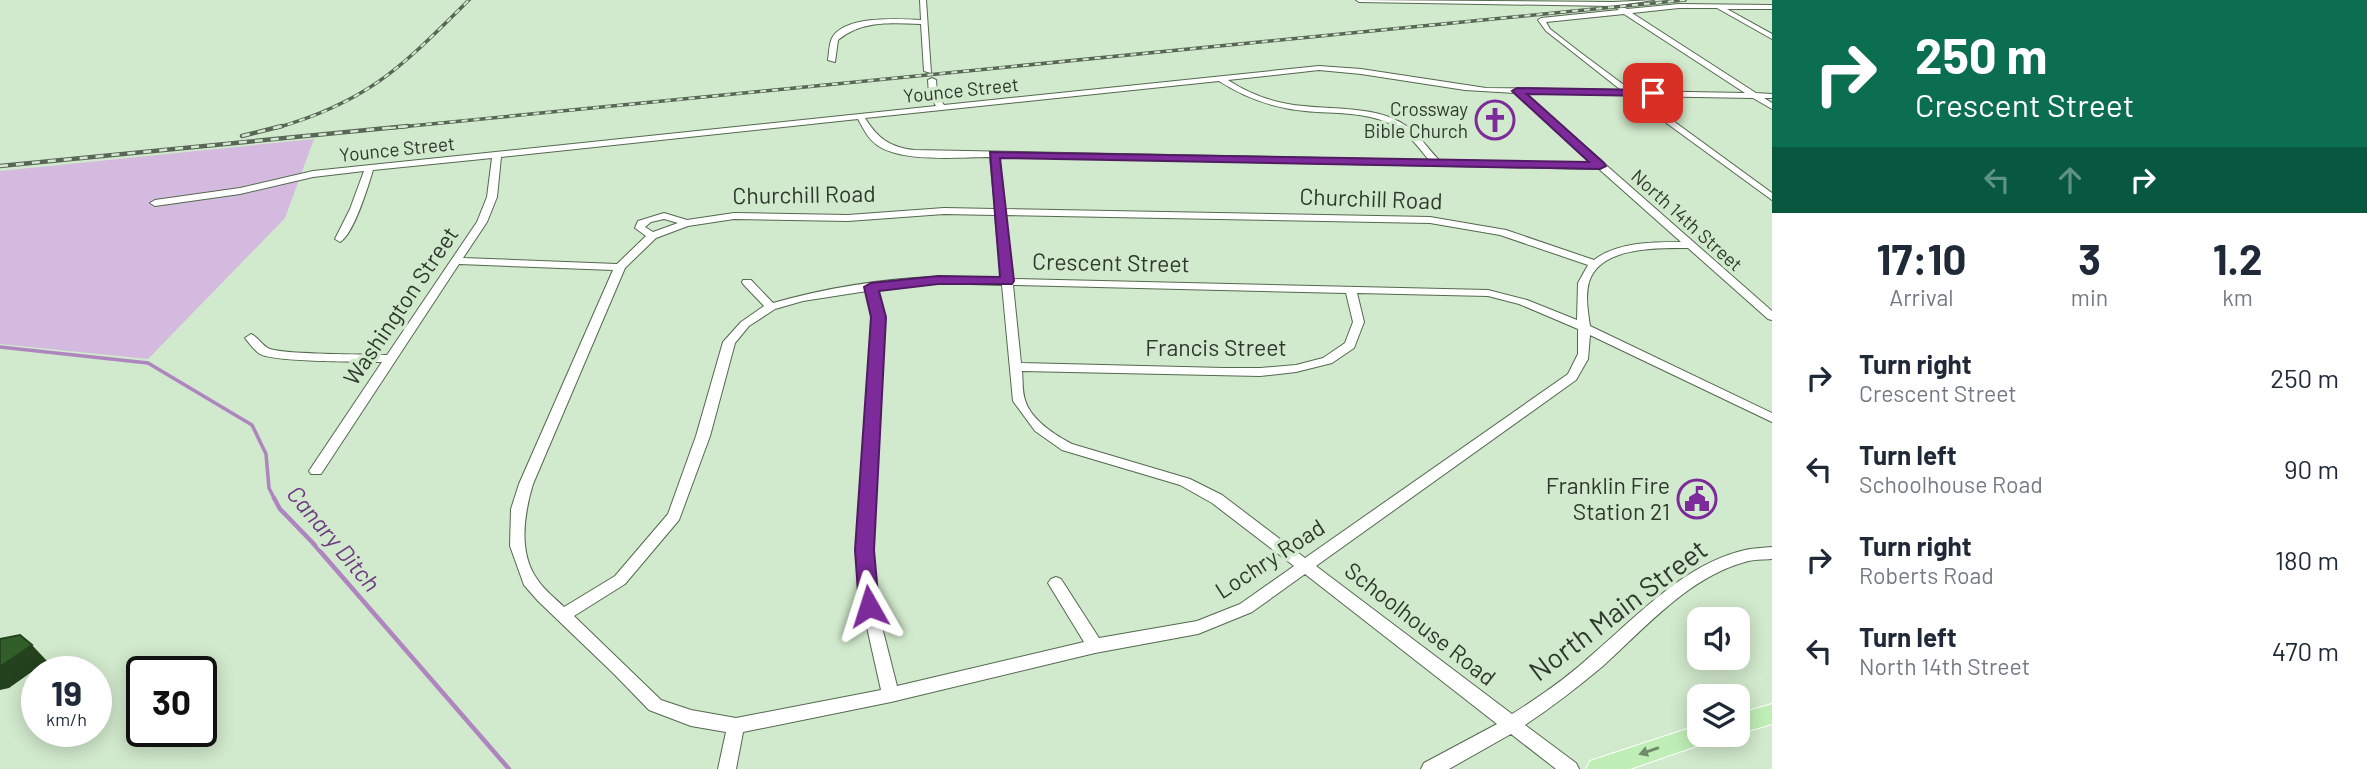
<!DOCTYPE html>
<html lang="en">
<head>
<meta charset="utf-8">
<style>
	body { margin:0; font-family:Barlow,sans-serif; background:#f6f6f7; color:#1f2937; height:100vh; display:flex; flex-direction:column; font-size:26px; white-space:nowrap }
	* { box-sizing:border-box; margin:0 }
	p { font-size:23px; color:#747a83 }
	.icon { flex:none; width:38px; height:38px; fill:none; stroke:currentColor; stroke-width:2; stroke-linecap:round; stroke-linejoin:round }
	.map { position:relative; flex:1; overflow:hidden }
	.panel { display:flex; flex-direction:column; background:#fff; width:595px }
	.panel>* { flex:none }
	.hud { background:#0b6e4f; color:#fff; overflow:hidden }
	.fabs { position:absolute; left:1687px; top:607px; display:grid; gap:14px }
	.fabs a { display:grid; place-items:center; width:63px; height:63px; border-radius:14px; background:#fff; box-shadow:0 4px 18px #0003; font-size:35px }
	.speed { position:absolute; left:21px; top:656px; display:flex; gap:14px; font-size:35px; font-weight:700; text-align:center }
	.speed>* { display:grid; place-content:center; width:91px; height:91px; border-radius:50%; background:#fff; box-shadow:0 4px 18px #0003; line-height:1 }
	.speed small { font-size:18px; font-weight:400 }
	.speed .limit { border:4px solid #111; border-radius:10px; background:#fff; color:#111 }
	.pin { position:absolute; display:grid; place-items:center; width:60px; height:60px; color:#fff; margin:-30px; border-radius:14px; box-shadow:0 4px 10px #0006 }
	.me { position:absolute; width:77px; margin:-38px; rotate:354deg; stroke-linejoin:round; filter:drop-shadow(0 0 5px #0008) }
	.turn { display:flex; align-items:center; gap:24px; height:147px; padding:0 28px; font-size:32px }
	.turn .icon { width:91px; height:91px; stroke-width:2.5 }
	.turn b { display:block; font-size:49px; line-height:60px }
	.lanes { display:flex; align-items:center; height:66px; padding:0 28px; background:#0003; justify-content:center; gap:35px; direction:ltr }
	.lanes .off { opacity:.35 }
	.eta { display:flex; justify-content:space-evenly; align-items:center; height:119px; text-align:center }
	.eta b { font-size:42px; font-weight:700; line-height:49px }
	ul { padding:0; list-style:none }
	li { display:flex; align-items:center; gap:21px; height:91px; padding:0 28px }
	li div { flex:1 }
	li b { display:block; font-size:26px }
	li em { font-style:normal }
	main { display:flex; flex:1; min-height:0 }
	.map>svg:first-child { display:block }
</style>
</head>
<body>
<main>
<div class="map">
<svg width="1772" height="769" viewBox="0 0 1772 769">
	<rect width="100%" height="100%" fill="#d1e9cc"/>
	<path fill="#d4badf" d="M 314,139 L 285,218 L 148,359 L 0,344 L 0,171 Z"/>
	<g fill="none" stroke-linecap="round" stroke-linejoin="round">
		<path stroke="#af85c0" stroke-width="3.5" d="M 0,347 L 148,363 L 252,425 L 266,454 L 269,488 L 275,500"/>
		<path stroke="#af85c0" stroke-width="4.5" d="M 274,498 L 280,509 L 312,542 L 509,769"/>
		<defs>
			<path id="minor" d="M 920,0 L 926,0 L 931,73 L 924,71 L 921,24 C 892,23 862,20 838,40 L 835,62 L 828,60 C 829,54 829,44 832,38 C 845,15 899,19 921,20 Z
				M 1356,0 L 1614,2 L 1654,0 L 1620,5 L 1627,9 L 1679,4 L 1772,5 L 1772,9 L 1727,9 L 1772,34 L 1772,39 L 1717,8 L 1679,8 L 1632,13 L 1756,93 L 1772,94 L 1772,98 L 1764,98 L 1772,103 L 1772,109 L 1753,98 L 1639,96 L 1772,193 L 1772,200 L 1628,95 L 1524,93 L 1772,311 L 1772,320 L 1768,319 L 1688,248 C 1659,248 1600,246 1589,282 C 1585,296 1588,312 1590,326 L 1772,413 L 1772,422 L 1590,335 L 1588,359 L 1576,380 L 1316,566 L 1512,714 C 1541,696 1569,676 1594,653 C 1639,614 1685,564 1745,550 C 1754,548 1763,548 1772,547 L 1772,559 C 1763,560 1754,559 1745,562 C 1689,577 1645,628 1603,666 C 1578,687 1552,707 1525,725 L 1576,763 L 1579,769 L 1556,769 L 1511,734 L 1449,769 L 1421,769 L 1424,763 L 1497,724 L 1305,574 L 1252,612 L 1198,634 L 1095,653 L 891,702 L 743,732 L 736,769 L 718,769 L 726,732 L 691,726 L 649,710 L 614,674 L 538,601 L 524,585 L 510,546 L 511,509 L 519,484 L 613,270 L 459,264 L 321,474 L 311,474 L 309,471 L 311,468 L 382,362 C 361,362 274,362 260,354 C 255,351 249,343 245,338 L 251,334 C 258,337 261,344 268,348 C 279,355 368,354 387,355 L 477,222 L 487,197 L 492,158 L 373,170 C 368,187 353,235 340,242 L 335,239 L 350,209 L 364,171 L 313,177 L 240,194 L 155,206 L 150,203 L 155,200 L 240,188 L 313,171 L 936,106 L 929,94 L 928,80 L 932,78 L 936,80 L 937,94 L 944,105 L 1319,66 L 1361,69 L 1486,88 L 1621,90 L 1546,31 L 1538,20 L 1541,18 L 1619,10 L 1613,6 L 1359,2 ZM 1624,14 L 1745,93 L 1632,91 L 1581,53 L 1550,29 L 1546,22 ZM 1319,70 L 1361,74 L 1465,90 L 1515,93 L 1593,163 L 1439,160 C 1428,149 1419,134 1405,125 C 1376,106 1337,110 1304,106 C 1277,104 1251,95 1228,80 ZM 1219,81 C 1245,98 1274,108 1305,111 C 1335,114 1367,111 1395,126 C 1409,134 1419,148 1429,160 L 914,150 C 890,147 878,139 865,118 ZM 858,119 C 863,128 868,139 877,145 C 902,163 959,157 990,157 L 995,209 L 944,208 L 848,215 L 734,213 L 687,220 L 664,213 L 638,221 L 635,228 L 646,236 L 617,264 L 463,258 L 487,222 L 497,197 L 501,157 ZM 999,157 L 1599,169 L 1681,242 C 1653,242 1617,242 1594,260 L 1506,230 L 1430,217 L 1004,209 ZM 944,214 L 995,215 L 1001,278 C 979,278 957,276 935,277 C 882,279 825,288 773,303 L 751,280 L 743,280 L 742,282 L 743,284 L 764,306 L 741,322 L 723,342 L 696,436 L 668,514 L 615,576 L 564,607 C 555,598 544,590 537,579 C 518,552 524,514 533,484 L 625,268 L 656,238 L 688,226 L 734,219 L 848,221 ZM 1005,215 L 1430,223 L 1500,235 L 1588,265 L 1578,283 L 1577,320 L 1527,300 L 1488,290 L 1012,279 ZM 664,219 L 678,223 L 653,232 L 645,227 L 651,222 ZM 938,283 L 1002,285 L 1013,401 L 1035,431 L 1062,450 L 1180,485 L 1212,503 L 1294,566 L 1240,604 L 1197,621 L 1099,638 L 1061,579 L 1056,577 L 1051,579 L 1048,583 L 1084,642 L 897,686 L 881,623 L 872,550 L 885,317 L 877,289 L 901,285 ZM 1013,285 L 1346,293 L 1353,322 L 1345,343 L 1323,358 L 1296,365 L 1260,368 L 1224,368 L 1021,363 ZM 867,291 L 873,317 L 858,550 L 866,623 L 881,690 L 736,718 L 691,710 L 661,700 L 574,616 L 625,584 L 679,520 L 710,436 L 735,343 L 749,326 L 775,309 L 803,301 ZM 1357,293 L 1488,296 L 1519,304 L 1578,329 L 1578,354 L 1568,374 L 1305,558 L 1222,495 L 1190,479 L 1072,444 C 1055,435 1031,420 1025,400 C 1022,391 1023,380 1022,371 L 1260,376 L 1296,372 L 1332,363 L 1354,348 L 1364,322 Z"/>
			<path id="major" d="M 1772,704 L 1772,724 L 1738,734 L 1738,714 Z
				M 1699,725 L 1699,735 L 1711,735 L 1708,742 L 1630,769 L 1586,769 L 1590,761 Z"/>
		</defs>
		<use href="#minor" stroke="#54694f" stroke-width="2"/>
		<use href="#major" stroke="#fff" stroke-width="2"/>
		<use href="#minor" fill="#fff" fill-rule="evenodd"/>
		<use href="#major" fill="#bfeeb6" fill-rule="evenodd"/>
		<defs>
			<path id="rail-far1" d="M 276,128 C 370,101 402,66 469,0
				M 390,128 L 1685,0"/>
			<path id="rail" d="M 242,136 L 282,126
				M 0,166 L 408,126"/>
		</defs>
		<use href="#rail-far1" stroke="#596657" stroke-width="3.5"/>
		<use href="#rail" stroke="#596657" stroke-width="4.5"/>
		<use href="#rail-far1" stroke="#d1e9cc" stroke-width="2" stroke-dasharray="6" stroke-linecap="butt"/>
		<use href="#rail" stroke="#d1e9cc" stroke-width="2.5" stroke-dasharray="8" stroke-linecap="butt"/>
	</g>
	<path fill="#23421d" d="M 32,645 L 47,661 L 9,688 L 0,690 L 0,667 Z"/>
	<path fill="#325e29" stroke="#23421d" stroke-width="2" d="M 20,635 L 32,645 L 0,667 L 0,639 Z"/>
	<defs><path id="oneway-solid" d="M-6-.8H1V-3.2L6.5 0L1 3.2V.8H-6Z" transform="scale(1.75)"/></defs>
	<use fill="#708a6b" href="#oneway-solid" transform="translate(1649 751) rotate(161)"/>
	<path fill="#7d2a9a" stroke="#511b64" stroke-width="2" d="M 1517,88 L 1653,90 L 1658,93 L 1653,96 L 1527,94 L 1604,163 L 1606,166 L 1600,169 L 1000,158 L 1014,281 L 1012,284 L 938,284 L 879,291 L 886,317 L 874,550 L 879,606 L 876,612 L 869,615 L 862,612 L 859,606 L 855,550 L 871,317 L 864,287 L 871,283 L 938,276 L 1000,277 L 990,152 L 1589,162 L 1514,93 L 1512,91 Z"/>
	<defs>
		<symbol id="church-ring" viewBox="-11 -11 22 22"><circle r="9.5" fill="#d1e9cc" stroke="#7d2a9a" stroke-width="1.5"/><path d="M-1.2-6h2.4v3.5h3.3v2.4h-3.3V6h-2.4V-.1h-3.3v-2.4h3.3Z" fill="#7d2a9a"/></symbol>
		<symbol id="civic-ring" viewBox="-11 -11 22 22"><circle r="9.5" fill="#d1e9cc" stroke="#7d2a9a" stroke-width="1.5"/><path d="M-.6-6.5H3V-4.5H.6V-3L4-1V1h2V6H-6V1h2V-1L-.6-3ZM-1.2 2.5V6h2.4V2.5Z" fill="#7d2a9a"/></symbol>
	</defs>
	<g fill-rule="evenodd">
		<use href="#church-ring" x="1473" y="98" width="44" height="44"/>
		<use href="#civic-ring" x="1675" y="477" width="44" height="44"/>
	</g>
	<g text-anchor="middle" stroke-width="7" stroke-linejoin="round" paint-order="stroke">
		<g font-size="19" fill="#2f382d" stroke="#d1e9cc">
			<text transform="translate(961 90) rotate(-6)" y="7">Younce Street</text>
			<text transform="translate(397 149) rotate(-6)" y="7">Younce Street</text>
			<text transform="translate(1687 220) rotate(42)" y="7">North 14th Street</text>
		</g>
		<g font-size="19" fill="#2f382d" stroke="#d1e9cc" text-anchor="end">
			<text x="1468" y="116">Crossway<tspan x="1468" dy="22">Bible Church</tspan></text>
		</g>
		<g font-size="23" fill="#2f382d" stroke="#d1e9cc">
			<text transform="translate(804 195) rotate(-1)" y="8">Churchill Road</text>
			<text transform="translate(1371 199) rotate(2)" y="8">Churchill Road</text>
			<text transform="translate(1111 263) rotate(1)" y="8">Crescent Street</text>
			<text transform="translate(401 306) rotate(-56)" y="8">Washington Street</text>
			<text x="1216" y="356">Francis Street</text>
			<text transform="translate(1270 559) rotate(-33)" y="8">Lochry Road</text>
			<text transform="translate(1420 624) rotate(38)" y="8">Schoolhouse Road</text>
		</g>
		<g font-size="23" fill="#2f382d" stroke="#d1e9cc" text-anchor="end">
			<text x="1670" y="494">Franklin Fire<tspan x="1670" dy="26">Station 21</tspan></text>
		</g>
		<g font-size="24" font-style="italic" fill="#6e3a82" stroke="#d1e9cc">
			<text transform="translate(333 539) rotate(50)" y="8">Canary Ditch</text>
		</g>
		<g font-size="28" fill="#2f382d" stroke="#d1e9cc">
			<text transform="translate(1618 610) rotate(-37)" y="10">North Main Street</text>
		</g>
	</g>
</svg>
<div class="fabs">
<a><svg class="icon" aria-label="sound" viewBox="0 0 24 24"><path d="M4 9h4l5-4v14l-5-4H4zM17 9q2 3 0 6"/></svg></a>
<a><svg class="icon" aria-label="layers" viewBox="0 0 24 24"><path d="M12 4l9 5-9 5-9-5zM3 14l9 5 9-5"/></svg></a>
</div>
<div class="speed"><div>19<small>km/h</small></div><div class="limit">30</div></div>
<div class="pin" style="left:1653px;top:93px;background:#d93025"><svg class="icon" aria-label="arrive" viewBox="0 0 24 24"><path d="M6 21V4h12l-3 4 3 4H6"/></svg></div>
<svg class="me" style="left:869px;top:606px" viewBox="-20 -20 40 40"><path d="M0-17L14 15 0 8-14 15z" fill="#7d2a9a" stroke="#fff" stroke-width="4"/></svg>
</div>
<section class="panel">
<div class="hud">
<div class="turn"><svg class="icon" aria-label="right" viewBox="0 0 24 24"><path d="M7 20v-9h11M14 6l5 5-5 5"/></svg><div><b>250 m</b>Crescent Street</div></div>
<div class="lanes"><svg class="icon off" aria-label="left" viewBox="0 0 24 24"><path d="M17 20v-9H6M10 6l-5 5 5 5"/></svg><svg class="icon off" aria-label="ahead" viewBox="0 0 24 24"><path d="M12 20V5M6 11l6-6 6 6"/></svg><svg class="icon" aria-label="right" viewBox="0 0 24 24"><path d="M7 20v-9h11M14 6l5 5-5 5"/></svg></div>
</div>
<div class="eta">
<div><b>17:10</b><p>Arrival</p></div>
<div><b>3</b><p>min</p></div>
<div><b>1.2</b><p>km</p></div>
</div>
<ul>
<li><svg class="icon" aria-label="right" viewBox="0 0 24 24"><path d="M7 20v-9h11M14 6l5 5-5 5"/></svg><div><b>Turn right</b><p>Crescent Street</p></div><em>250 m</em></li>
<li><svg class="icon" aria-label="left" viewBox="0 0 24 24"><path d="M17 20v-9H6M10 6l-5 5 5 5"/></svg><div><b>Turn left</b><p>Schoolhouse Road</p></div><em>90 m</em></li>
<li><svg class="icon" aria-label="right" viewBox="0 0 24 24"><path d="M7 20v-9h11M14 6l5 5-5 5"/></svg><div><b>Turn right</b><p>Roberts Road</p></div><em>180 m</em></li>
<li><svg class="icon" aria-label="left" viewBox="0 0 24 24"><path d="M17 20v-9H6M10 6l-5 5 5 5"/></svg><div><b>Turn left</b><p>North 14th Street</p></div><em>470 m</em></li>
</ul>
</section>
</main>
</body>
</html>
